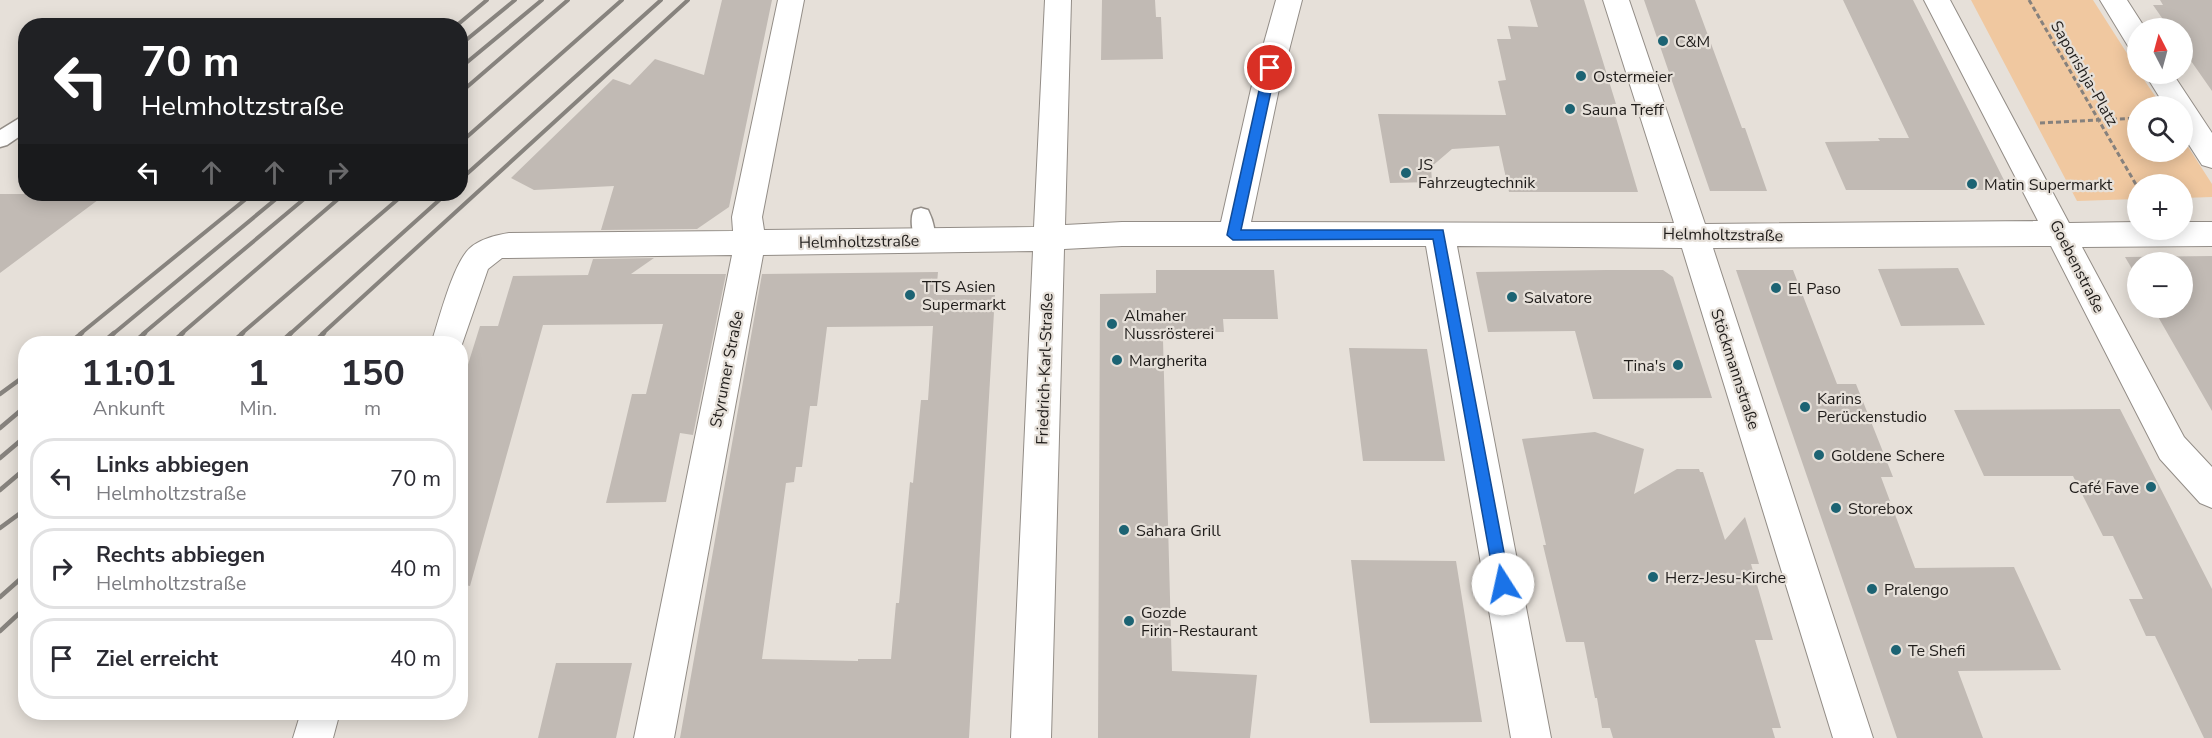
<!DOCTYPE html>
<html lang="de">
<head>
<meta charset="utf-8">
<style>
	body { margin:0; font-family:"Nunito Sans",sans-serif; background:#f7f7f7; color:#2b2b33; height:100vh; display:flex; flex-direction:column; font-size:22px; white-space:nowrap }
	* { box-sizing:border-box; margin:0 }
	p { font-size:20px; color:#7c7c81 }
	.icon { flex:none; width:33px; height:33px; fill:none; stroke:currentColor; stroke-width:2; stroke-linecap:round; stroke-linejoin:round }
	.map { position:relative; flex:1; overflow:hidden }
	.panel { position:absolute; left:18px; top:336px; width:450px; height:384px; display:flex; flex-direction:column; background:#fff; border-radius:24px; box-shadow:0 3px 15px #0003 }
	.panel>* { flex:none }
	.guide { position:absolute; left:18px; top:18px; width:450px; height:183px; border-radius:24px; box-shadow:0 3px 15px #0003; background:#202124; color:#fff; overflow:hidden }
	.needle { width:39px; rotate:354deg }
	.controls { position:absolute; left:2127px; top:18px; display:grid; gap:12px }
	.controls a { display:grid; place-items:center; width:66px; height:66px; border-radius:50%; background:#fff; box-shadow:0 3px 15px #0003; font-size:30px }
	.pin { position:absolute; display:grid; place-items:center; width:51px; height:51px; color:#fff; margin:-26px; border:3px solid #fff; border-radius:50%; box-shadow:0 2px 6px #0007 }
	.me { position:absolute; width:66px; margin:-33px; rotate:350deg; stroke-linejoin:round; filter:drop-shadow(0 0 4px #0008) }
	.turn { display:flex; align-items:center; gap:21px; height:126px; padding:0 24px; font-size:27px }
	.turn .icon { width:78px; height:78px; stroke-width:2.5 }
	.turn b { display:block; font-size:42px; line-height:51px }
	.lanes { display:flex; align-items:center; height:57px; padding:0 24px; background:#0003; justify-content:center; gap:30px; direction:ltr }
	.lanes .off { opacity:.35 }
	.eta { display:flex; justify-content:space-evenly; align-items:center; height:102px; text-align:center }
	.eta b { font-size:36px; font-weight:700; line-height:42px }
	ul { padding:0; list-style:none }
	li { display:flex; align-items:center; gap:18px; height:81px; margin:0 12px 9px; padding:0 12px; border:3px solid #e1e1e2; border-radius:24px }
	li div { flex:1 }
	li b { display:block; font-size:22px }
	li em { font-style:normal }
	.map>svg:first-child { display:block }
</style>
</head>
<body>
<div class="map">
<svg width="2212" height="738" viewBox="0 0 2212 738">
	<rect width="100%" height="100%" fill="#e6e0d9"/>
	<path fill="#f0c8a0" d="M 1971,0 L 2093,0 L 2137,69 L 2138,74 L 2140,74 L 2162,106 L 2138,106 L 2138,152 L 2182,152 L 2183,139 L 2212,184 L 2212,197 L 2183,198 L 2182,184 L 2138,184 L 2137,199 L 2077,201 Z"/>
	<path fill="#c1bab4" fill-rule="evenodd" d="M 722,0 L 772,0 L 729,207 L 697,229 L 601,230 L 614,186 L 534,190 L 511,178 L 613,79 L 630,85 L 655,59 L 704,75 Z
		M 1102,0 L 1155,0 L 1156,17 L 1161,17 L 1163,59 L 1101,60 Z
		M 1530,0 L 1584,0 L 1616,104 L 1612,104 L 1638,192 L 1509,192 L 1499,146 L 1452,149 L 1431,167 L 1432,182 L 1390,183 L 1378,114 L 1506,115 L 1498,81 L 1506,80 L 1497,39 L 1511,39 L 1508,26 L 1538,27 Z
		M 1644,0 L 1695,0 L 1742,128 L 1745,128 L 1767,191 L 1710,191 Z
		M 1843,0 L 1913,0 L 2009,190 L 1846,190 L 1825,142 L 1880,141 L 1878,138 L 1909,138 Z
		M 2160,0 L 2212,0 L 2212,91 L 2182,48 L 2182,28 L 2169,28 L 2153,5 L 2163,5 Z
		M 0,194 L 106,194 L 0,273 Z
		M 2212,256 L 2212,411 L 2153,308 L 2182,308 L 2182,262 L 2138,262 L 2138,279 L 2125,257 Z
		M 654,258 L 631,274 L 726,274 L 693,435 L 680,433 L 666,502 L 606,503 L 632,394 L 646,394 L 663,324 L 543,325 L 470,586 L 460,584 L 460,390 L 480,326 L 498,326 L 513,276 L 588,275 L 593,259 Z
		M 1958,268 L 1985,325 L 1901,326 L 1878,269 Z
		M 1156,270 L 1274,270 L 1278,319 L 1223,319 L 1224,332 L 1170,332 L 1170,340 L 1163,340 L 1172,671 L 1257,675 L 1250,738 L 1098,738 L 1100,294 L 1156,293 Z
		M 1606,270 L 1663,270 L 1673,277 L 1712,398 L 1593,399 L 1575,331 L 1488,332 L 1476,272 Z
		M 1736,270 L 1793,270 L 1837,384 L 1856,384 L 1893,477 L 1881,477 L 1915,568 L 2014,567 L 2061,670 L 1958,671 L 1983,738 L 1897,738 Z
		M 938,272 L 936,295 L 995,295 L 969,738 L 680,738 L 762,274 ZM 933,326 L 928,400 L 921,400 L 913,483 L 910,482 L 899,603 L 896,603 L 891,659 L 858,659 L 858,661 L 762,659 L 786,483 L 794,482 L 796,467 L 802,467 L 810,406 L 817,406 L 827,327 Z
		M 1349,348 L 1427,349 L 1445,461 L 1363,461 Z
		M 2120,409 L 2212,589 L 2212,738 L 2204,738 L 2155,636 L 2146,636 L 2129,599 L 2143,599 L 2113,536 L 2103,536 L 2073,476 L 1984,476 L 1954,410 Z
		M 1595,432 L 1644,449 L 1634,494 L 1677,469 L 1699,469 L 1700,472 L 1703,472 L 1725,540 L 1745,517 L 1759,564 L 1751,564 L 1773,640 L 1755,640 L 1781,728 L 1772,728 L 1775,738 L 1613,738 L 1610,728 L 1602,728 L 1597,698 L 1595,698 L 1584,642 L 1566,642 L 1543,545 L 1546,545 L 1522,439 Z
		M 1351,560 L 1456,561 L 1482,722 L 1370,723 Z
		M 556,663 L 632,663 L 616,738 L 538,738 Z"/>
	<g fill="none" stroke-linecap="round" stroke-linejoin="round">
		<defs>
			<path id="service" d="M 26,114 L 26,132 L 7,145 L 0,147 L 0,130 Z
				M 921,208 L 928,210 C 933,220 938,236 932,246 L 925,248 L 918,246 C 913,236 909,220 914,210 Z"/>
			<path id="minor" d="M 778,0 L 804,0 L 762,217 L 764,230 L 1034,227 L 1045,0 L 1071,0 L 1065,225 L 1122,222 L 1221,222 L 1251,89 L 1276,0 L 1302,0 L 1279,89 L 1251,222 L 1674,223 L 1603,0 L 1629,0 L 1705,224 L 2038,221 L 1924,0 L 1950,0 L 2069,223 L 2138,222 L 2138,230 L 2182,230 L 2182,222 L 2212,222 L 2212,246 L 2082,247 L 2184,437 L 2212,467 L 2212,508 L 2200,503 L 2160,459 L 2051,246 L 1713,248 L 1873,738 L 1833,738 L 1682,248 L 1457,246 L 1551,738 L 1511,738 L 1426,246 L 1122,246 L 1064,249 L 1051,738 L 1011,738 L 1033,251 L 763,255 L 674,738 L 634,738 L 732,255 L 502,258 L 488,269 L 460,350 L 460,344 L 431,344 C 439,320 453,263 470,248 C 480,239 496,235 509,233 L 733,231 L 732,217 Z
				M 2100,0 L 2127,0 L 2145,28 L 2138,28 L 2138,49 L 2128,46 Z
				M 2145,74 L 2173,74 L 2212,133 L 2212,168 L 2202,165 L 2182,134 L 2182,106 L 2165,106 Z
				M 301,712 L 340,712 L 333,738 L 293,738 Z"/>
		</defs>
		<use href="#service" stroke="#938d87" stroke-width="3"/>
		<use href="#minor" stroke="#938d87" stroke-width="2"/>
		<path stroke="#86817d" stroke-width="3" stroke-dasharray="5 3" stroke-linecap="butt" d="M 2029,0 L 2138,188
			M 2040,123 L 2138,118"/>
		<use href="#service" fill="#fff" fill-rule="evenodd"/>
		<use href="#minor" fill="#fff" fill-rule="evenodd"/>
		<path stroke="#87837e" stroke-width="4" d="M 456,26 L 487,0
			M 460,45 L 515,0
			M 460,68 L 542,0
			M 460,93 L 568,0
			M 460,143 L 622,0
			M 460,180 L 661,0
			M 80,334 L 252,194
			M 113,334 L 282,194
			M 143,334 L 310,194
			M 181,334 L 344,194
			M 241,334 L 404,194
			M 290,334 L 446,194
			M 322,334 L 688,0"/>
		<path stroke="#87837e" stroke-width="4.5" d="M 68,344 L 82,333
			M 101,344 L 114,333
			M 132,344 L 145,333
			M 170,344 L 183,333
			M 230,344 L 243,333
			M 279,344 L 291,333
			M 312,344 L 324,333
			M 0,394 L 26,375
			M 0,428 L 26,406
			M 0,458 L 26,436
			M 0,490 L 26,468
			M 0,528 L 26,509
			M 0,597 L 26,574
			M 0,631 L 26,607"/>
	</g>
	<path fill="#1a73e8" stroke="#114b97" stroke-width="1.5" d="M 1270,64 L 1276,68 L 1241,230 L 1443,230 L 1510,584 L 1508,589 L 1503,591 L 1497,589 L 1495,584 L 1433,239 L 1233,240 L 1227,235 L 1264,68 Z"/>
	<g fill="#1c6373" stroke="#e6e0d9" stroke-width="2">
		<circle cx="1663" cy="41" r="6"/>
		<circle cx="1581" cy="76" r="6"/>
		<circle cx="1570" cy="109" r="6"/>
		<circle cx="1406" cy="173" r="6"/>
		<circle cx="1972" cy="184" r="6"/>
		<circle cx="1776" cy="288" r="6"/>
		<circle cx="910" cy="295" r="6"/>
		<circle cx="1512" cy="297" r="6"/>
		<circle cx="1112" cy="324" r="6"/>
		<circle cx="1117" cy="360" r="6"/>
		<circle cx="1678" cy="365" r="6"/>
		<circle cx="1805" cy="407" r="6"/>
		<circle cx="1819" cy="455" r="6"/>
		<circle cx="2151" cy="487" r="6"/>
		<circle cx="1836" cy="508" r="6"/>
		<circle cx="1124" cy="530" r="6"/>
		<circle cx="1653" cy="577" r="6"/>
		<circle cx="1872" cy="589" r="6"/>
		<circle cx="1129" cy="621" r="6"/>
		<circle cx="1896" cy="650" r="6"/>
	</g>
	<g text-anchor="middle" stroke-width="4.5" stroke-linejoin="round" paint-order="stroke">
		<g font-size="16" fill="#201d1b" stroke="#e6e0d9" text-anchor="start">
			<text x="1675" y="47">C&amp;M</text>
			<text x="1593" y="82">Ostermeier</text>
			<text x="1582" y="115">Sauna Treff</text>
			<text x="1418" y="170">JS<tspan x="1418" dy="18">Fahrzeugtechnik</tspan></text>
			<text x="1984" y="190">Matin Supermarkt</text>
			<text x="922" y="292">TTS Asien<tspan x="922" dy="18">Supermarkt</tspan></text>
			<text x="1788" y="294">El Paso</text>
			<text x="1524" y="303">Salvatore</text>
			<text x="1124" y="321">Almaher<tspan x="1124" dy="18">Nussrösterei</tspan></text>
			<text x="1129" y="366">Margherita</text>
			<text x="1666" y="371" text-anchor="end">Tina's</text>
			<text x="1817" y="404">Karins<tspan x="1817" dy="18">Perückenstudio</tspan></text>
			<text x="1831" y="461">Goldene Schere</text>
			<text x="2139" y="493" text-anchor="end">Café Fave</text>
			<text x="1848" y="514">Storebox</text>
			<text x="1136" y="536">Sahara Grill</text>
			<text x="1665" y="583">Herz-Jesu-Kirche</text>
			<text x="1884" y="595">Pralengo</text>
			<text x="1141" y="618">Gozde<tspan x="1141" dy="18">Firin-Restaurant</tspan></text>
			<text x="1908" y="656">Te Shefi</text>
		</g>
		<g font-size="16" fill="#201d1b" stroke="#e6e0d9">
			<text transform="translate(2085 73) rotate(60)" y="6">Saporishja-Platz</text>
			<text transform="translate(1723 234) rotate(1)" y="6">Helmholtzstraße</text>
			<text transform="translate(859 241) rotate(-1)" y="6">Helmholtzstraße</text>
			<text transform="translate(2078 266) rotate(63)" y="6">Goebenstraße</text>
			<text transform="translate(726 369) rotate(-79)" y="6">Styrumer Straße</text>
			<text transform="translate(1044 369) rotate(-88)" y="6">Friedrich-Karl-Straße</text>
			<text transform="translate(1736 369) rotate(72)" y="6">Stöckmannstraße</text>
		</g>
	</g>
</svg>
<div class="controls">
<a><svg class="needle" viewBox="-14 -14 28 28"><path d="M0-13l5 13h-10z" fill="#e53935"/><path d="M0 13l5-13h-10z" fill="#7c7c81"/></svg></a>
<a><svg class="icon" aria-label="search" viewBox="0 0 24 24"><circle cx="10" cy="10" r="6"/><path d="M15 15l6 6"/></svg></a>
<a>+</a>
<a>−</a>
</div>
<div class="pin" style="left:1270px;top:68px;background:#d93025"><svg class="icon" aria-label="arrive" viewBox="0 0 24 24"><path d="M6 21V4h12l-3 4 3 4H6"/></svg></div>
<svg class="me" style="left:1503px;top:584px" viewBox="-20 -20 40 40"><circle r="19" fill="#fff"/><path d="M0-13L10 11 0 6-10 11z" fill="#1a73e8"/></svg>
<div class="guide">
<div class="turn"><svg class="icon" aria-label="left" viewBox="0 0 24 24"><path d="M17 20v-9H6M10 6l-5 5 5 5"/></svg><div><b>70 m</b>Helmholtzstraße</div></div>
<div class="lanes"><svg class="icon" aria-label="left" viewBox="0 0 24 24"><path d="M17 20v-9H6M10 6l-5 5 5 5"/></svg><svg class="icon off" aria-label="ahead" viewBox="0 0 24 24"><path d="M12 20V5M6 11l6-6 6 6"/></svg><svg class="icon off" aria-label="ahead" viewBox="0 0 24 24"><path d="M12 20V5M6 11l6-6 6 6"/></svg><svg class="icon off" aria-label="right" viewBox="0 0 24 24"><path d="M7 20v-9h11M14 6l5 5-5 5"/></svg></div>
</div>
<section class="panel">
<div class="eta">
<div><b>11:01</b><p>Ankunft</p></div>
<div><b>1</b><p>Min.</p></div>
<div><b>150</b><p>m</p></div>
</div>
<ul>
<li><svg class="icon" aria-label="left" viewBox="0 0 24 24"><path d="M17 20v-9H6M10 6l-5 5 5 5"/></svg><div><b>Links abbiegen</b><p>Helmholtzstraße</p></div><em>70 m</em></li>
<li><svg class="icon" aria-label="right" viewBox="0 0 24 24"><path d="M7 20v-9h11M14 6l5 5-5 5"/></svg><div><b>Rechts abbiegen</b><p>Helmholtzstraße</p></div><em>40 m</em></li>
<li><svg class="icon" aria-label="arrive" viewBox="0 0 24 24"><path d="M6 21V4h12l-3 4 3 4H6"/></svg><div><b>Ziel erreicht</b></div><em>40 m</em></li>
</ul>
</section>
</div>
</body>
</html>
